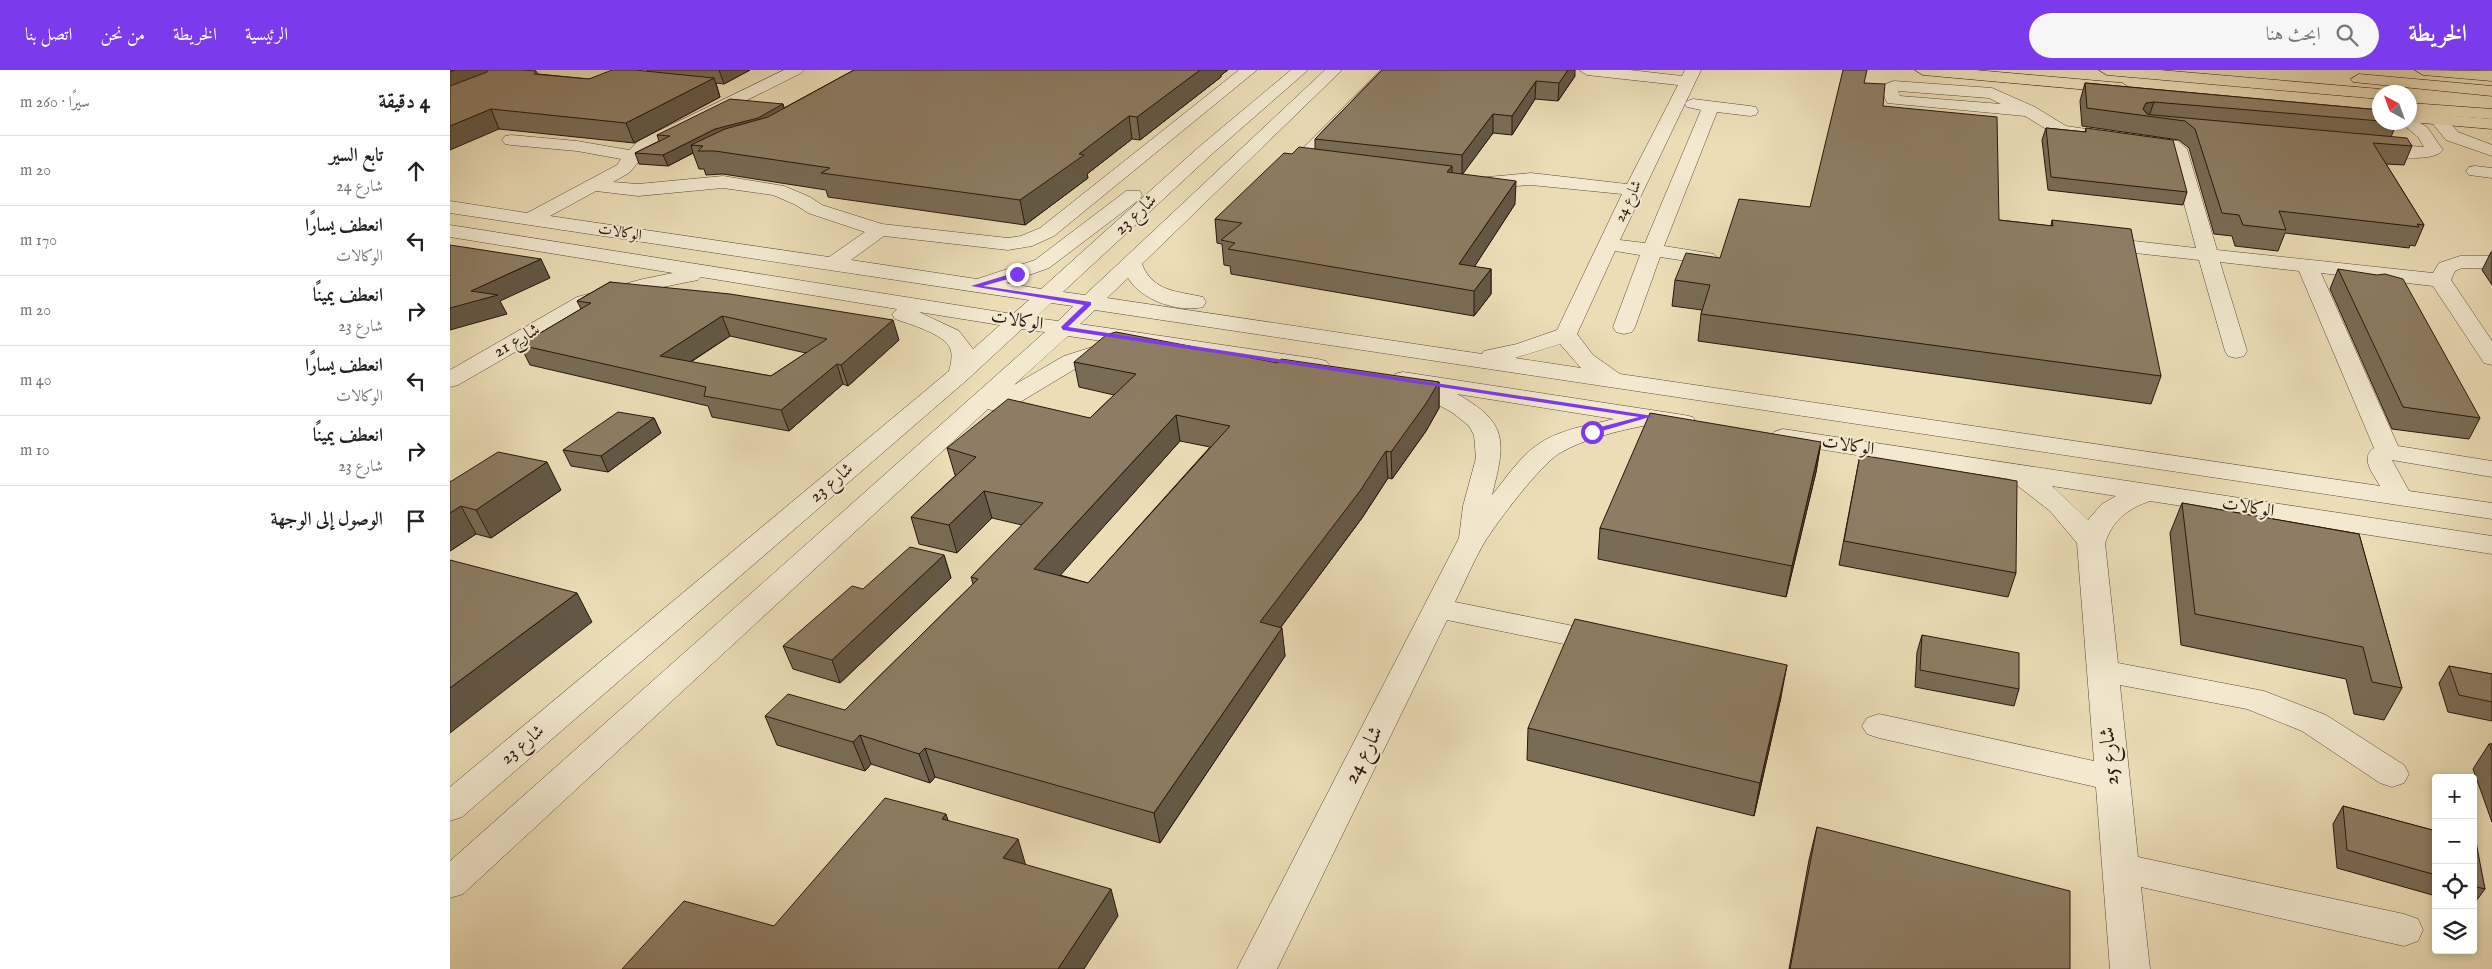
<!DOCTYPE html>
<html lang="ar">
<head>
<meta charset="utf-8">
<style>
  :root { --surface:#fff; --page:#f6f6f6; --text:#222; --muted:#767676; --line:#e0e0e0; --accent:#7c3aed }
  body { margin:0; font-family:"IM FELL English",Amiri,serif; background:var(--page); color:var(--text); direction:rtl }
  .controls { position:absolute; right:15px; bottom:15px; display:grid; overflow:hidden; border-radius:5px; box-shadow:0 2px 8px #0003 }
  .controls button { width:45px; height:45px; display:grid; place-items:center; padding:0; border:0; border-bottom:1px solid var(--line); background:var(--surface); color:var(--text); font:25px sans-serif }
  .compass { position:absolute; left:1922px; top:15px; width:45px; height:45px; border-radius:50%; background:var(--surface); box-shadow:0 2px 8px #0003; rotate:319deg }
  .stop { position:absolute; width:15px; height:15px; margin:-11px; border:4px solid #7c3aed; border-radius:50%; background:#fff }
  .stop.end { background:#7c3aed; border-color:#fff; box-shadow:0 1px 5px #0008 }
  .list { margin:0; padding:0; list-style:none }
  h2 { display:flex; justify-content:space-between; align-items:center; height:65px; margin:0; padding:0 20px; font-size:21px }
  h2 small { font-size:16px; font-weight:400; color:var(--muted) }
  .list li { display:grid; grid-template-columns:32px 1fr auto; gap:15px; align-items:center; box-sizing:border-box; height:70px; padding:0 20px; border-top:1px solid var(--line) }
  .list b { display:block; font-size:19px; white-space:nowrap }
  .list p { margin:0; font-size:16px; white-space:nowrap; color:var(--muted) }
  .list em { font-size:16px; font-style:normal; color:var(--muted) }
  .icon { flex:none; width:28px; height:28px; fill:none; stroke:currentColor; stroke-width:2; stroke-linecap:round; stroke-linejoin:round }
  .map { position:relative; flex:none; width:2042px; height:899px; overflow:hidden; direction:ltr }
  header { display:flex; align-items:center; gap:30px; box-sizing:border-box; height:70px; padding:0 25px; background:var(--accent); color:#fff }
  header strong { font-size:24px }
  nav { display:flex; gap:28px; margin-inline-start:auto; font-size:18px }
  .search { width:350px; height:45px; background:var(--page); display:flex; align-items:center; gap:12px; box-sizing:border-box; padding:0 18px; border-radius:28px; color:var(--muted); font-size:19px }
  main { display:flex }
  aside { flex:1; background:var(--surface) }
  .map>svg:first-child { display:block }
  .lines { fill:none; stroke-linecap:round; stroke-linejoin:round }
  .minor-casing { stroke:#594836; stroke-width:1 }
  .major-casing { stroke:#28160c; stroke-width:1 }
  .highway-casing { stroke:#28160c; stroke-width:1 }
  .minor { fill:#f2e9d0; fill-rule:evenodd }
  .major { fill:#ebddb6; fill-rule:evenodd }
  .highway { fill:#ebddb6; fill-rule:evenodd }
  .wall { fill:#796c56; stroke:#28160c; fill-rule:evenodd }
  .shaded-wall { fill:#635846; stroke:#28160c }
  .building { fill:#8d7d64; stroke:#28160c; fill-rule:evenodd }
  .route { fill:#7c3aed }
  .labels { text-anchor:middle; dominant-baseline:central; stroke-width:4; stroke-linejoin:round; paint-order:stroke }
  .far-street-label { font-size:15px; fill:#28160c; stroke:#f2e9d0 }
  .street-label { font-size:18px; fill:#28160c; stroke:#f2e9d0 }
  .near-street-label { font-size:21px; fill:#28160c; stroke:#f2e9d0 }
</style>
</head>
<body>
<header>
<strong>الخريطة</strong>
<div class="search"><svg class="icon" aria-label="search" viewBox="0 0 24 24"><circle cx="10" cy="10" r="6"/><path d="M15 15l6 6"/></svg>ابحث هنا</div>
<nav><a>الرئيسية</a><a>الخريطة</a><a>من نحن</a><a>اتصل بنا</a></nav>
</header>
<main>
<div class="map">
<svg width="2042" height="899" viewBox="0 0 2042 899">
  <rect width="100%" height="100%" fill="#ebddb6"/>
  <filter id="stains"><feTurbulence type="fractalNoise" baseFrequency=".004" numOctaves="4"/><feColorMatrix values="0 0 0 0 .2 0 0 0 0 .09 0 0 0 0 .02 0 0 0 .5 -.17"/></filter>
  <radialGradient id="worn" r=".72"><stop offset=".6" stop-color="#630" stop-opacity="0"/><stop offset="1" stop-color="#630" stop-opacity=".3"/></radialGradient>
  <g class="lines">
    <g class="minor-casing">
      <g id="minor">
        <path d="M334 0H354L351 3 200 79 179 103 163 112 188 114 273 106 334 116 360 127 372 135 432 154 558 168 571 166 590 158 789 0H807L604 166 582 176 558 180 434 166 401 190 527 209 585 190 676 121H690L692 125 690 129 599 198 556 213 591 219 750 76 841 0H858L762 84 613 222 635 225 875 0H892L692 194C703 222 727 221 753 227L756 232 753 237C728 243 691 230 678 208L657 228 1032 284 1034 281 1067 274 1107 260 1172 124 1081 115 1023 119 1016 117 1014 113 1016 109 1081 103 1177 114 1228 15 1137 5 1129 0H1180L1232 6 1235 0H1251L1170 170 1195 173 1251 40 1237 37 1235 34 1237 31 1243 29 1300 36 1306 37 1308 41 1306 45 1300 46 1267 42 1214 176 1264 184 1267 188 1264 192 1257 194 1210 187 1185 257 1182 262 1174 264 1166 262 1163 257 1190 185 1165 181 1127 264 1143 285 1170 304 1930 416C1924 405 1909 388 1924 378L1849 201 1770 192 1797 281 1794 286 1786 288 1778 286 1775 281 1749 190 1648 179 1641 177 1638 173 1641 169 1648 167 1746 178 1720 81 1681 75 1678 71 1681 67 1687 66 1728 71 1737 79 1767 180 1983 203 1989 193 2010 186H2042V198H2012L2005 201 2001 210 2042 271V295L2034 293 1983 216 1871 203 1948 376 2042 391V407L1942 390 1959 421 2042 433V449L645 240 630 254 868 289 876 291 880 296 876 301 868 303 675 274 676 277 673 282 630 296 557 340 548 342 538 339 13 824 0 828V791L595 262 572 259 518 309 12 747 0 751V717L499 301C501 294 503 285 500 278 494 264 459 254 445 249L442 244 447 239 251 207 248 210 203 219 143 237 8 315 0 317V300L127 227 193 209 223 203 0 167V155L563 244 579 230 0 143V131L77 143 167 95 171 89 127 81 61 75 55 74 52 70 55 66 61 65 127 71 179 80 188 71ZM273 118 323 125 346 135 358 143 415 162 379 187 100 146 146 121 188 126ZM601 233 623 236 608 251 585 248ZM469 242 550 255 523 279 509 261ZM618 266 658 272 614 286 564 315ZM1110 274 1131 298 1065 288Z"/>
        <path d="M931 0H948L862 89 877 92 880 96 877 100C866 103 849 100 842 90L845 86Z"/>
        <path d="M1444 11 1542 18 1585 37 1616 56 1650 61 1653 65 1650 69 1644 70 1606 65 1575 46 1437 33 1431 18 1433 15ZM1448 21 1539 28 1551 34 1450 26Z"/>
        <polygon points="1987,44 1993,45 2008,62 2042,75 2042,86 1996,70 1979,49 1981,45"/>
        <path d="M1960 47 1977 57 1993 80C1983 94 1931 86 1916 82L1913 78 1916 74 1922 73 1974 77 1968 67 1950 52H1960Z"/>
        <polygon points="2025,96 2042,98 2042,108 2019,105 2016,101 2019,97"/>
        <path d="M953 302 1234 345 1243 347 1246 352 1243 357C1227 361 1212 352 1198 355 1171 360 1133 369 1110 383 1090 395 1047 452 1034 473 1023 492 1015 512 1005 532L1153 562 1164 565 1168 572 1164 579 1153 582 997 550 827 899H787L1009 468 1013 436 1026 388 1024 365 1019 356 1003 343 969 324 966 318 945 314 941 309 945 304ZM1007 324 1164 349C1140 355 1111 359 1090 373 1070 386 1057 407 1042 425 1055 373 1060 353 1007 324Z"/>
        <path d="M1333 359 2042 466V484L1700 431C1677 439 1663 450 1655 473L1668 593 1814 621 1876 645 1954 695 1959 704 1954 713 1942 717 1930 713 1852 661 1797 639 1670 615 1688 787 1954 844 1968 849 1973 860 1968 871 1954 876 1691 817 1700 899H1660L1646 717 1429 668 1417 664 1412 656 1417 648 1429 644 1644 691 1627 473 1600 441 1559 409 1324 372 1320 367 1324 362ZM1602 416 1666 426 1652 434 1638 450Z"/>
      </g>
    </g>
    <g class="major-casing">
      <g id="major">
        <polygon points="1465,0 1525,0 1672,13 1680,18 1672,23 1473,5"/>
        <polygon points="1965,0 2042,1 2042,11 1973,5"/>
        <polygon points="1960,42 2042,49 2042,59 1960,52"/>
      </g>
    </g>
    <g class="highway-casing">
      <g id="highway">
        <polygon points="1649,0 1710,0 1930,19 1937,22 1930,22 1930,29 1657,5"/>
        <polygon points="1909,4 2042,16 2042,26 1903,12 1901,9"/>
        <polygon points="1960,33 2042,39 2042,49 1960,43"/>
      </g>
    </g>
    <use href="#minor" class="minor"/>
    <use href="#major" class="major"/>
    <use href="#highway" class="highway"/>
  </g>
  <g class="wall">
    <polygon points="0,0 86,1 88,4 139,9 198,1 197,0 300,0 274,14 266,13 270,27 184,73 49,59"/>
    <polygon points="404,0 778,0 771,5 771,7 690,70 682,69 637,104 638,108 575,155 378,127 376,120 273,104 256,105 254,99 249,99 243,83 218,96 189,94 185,83 209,71 207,65 333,34 334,38"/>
    <polygon points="932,0 1125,6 1108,31 1085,29 1062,65 1043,63 1012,104 1065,134 1024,197 1041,199 1041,224 1024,246 781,204 780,196 774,195 772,174 767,173 765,149 842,84 865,79 865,69"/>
    <polygon points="1415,13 1433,36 1549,150 1601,156 1602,150 1711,306 1701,334 1248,271 1251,244 1252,240 1222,236 1225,210 1270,188 1360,137"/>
    <polygon points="1635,13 1930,40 1930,52 1947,53 1941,67 1962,76 1954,95 1936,94 1974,155 1965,176 1960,175 1959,178 1835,163 1828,181 1785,176 1782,166 1764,164 1739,78 1729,70 1632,56 1630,31"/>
    <polygon points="1596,58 1635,62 1636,58 1737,122 1733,135 1598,120 1592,70"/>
    <polygon points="2041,182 2042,182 2042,215 2032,200"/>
    <polygon points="1888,199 2030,348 2019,369 1942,359 1880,219"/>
    <path d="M160 212 449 270 398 316 393 314 339 361 262 347 258 336 80 295 70 275 131 239 127 231ZM280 266 356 283 321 306 241 292Z"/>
    <path d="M624 292 828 293 989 312V338L976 361 942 409 938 408 912 448 831 557 835 586 710 773 485 707 480 713 421 694 415 701 327 675 315 646 395 640 523 514 521 507 572 455 542 448 507 483 469 474 461 447 506 405H505L497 378 640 348 664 325 629 317ZM730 371 760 377 638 513 610 505Z"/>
    <polygon points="204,348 211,363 158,402 121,396 113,380"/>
    <polygon points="1371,372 1366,402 1336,527 1148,489 1150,458"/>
    <polygon points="1410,385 1566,503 1558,527 1389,495"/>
    <polygon points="0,412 111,420 41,468 26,464 0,481"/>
    <polygon points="1732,433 1909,464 1952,618 1934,650 1904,644 1896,609 1731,575 1720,463"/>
    <polygon points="494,485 501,508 390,613 343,599 333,576 413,519"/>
    <polygon points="1472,565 1569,619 1564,636 1465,617 1467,582"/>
    <polygon points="1999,596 2042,604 2042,651 1998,642 1989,613"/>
    <polygon points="1331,627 1304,746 1077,690 1078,658"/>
    <polygon points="2039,674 2042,674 2042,752 2023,699"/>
    <polygon points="1893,736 1986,761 1986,826 1887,798 1883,754"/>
    <polygon points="1367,757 1620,899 1339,899 1359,790"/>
    <polygon points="2023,772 2035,819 2023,835"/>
  </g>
  <g class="shaded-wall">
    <polygon points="5,0 64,0 0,23 0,2"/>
    <polygon points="269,0 300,0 274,14"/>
    <polygon points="750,0 778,0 771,5 771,7 690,70 687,47"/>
    <polygon points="1118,0 1125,0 1125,6 1108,31 1109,13"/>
    <polygon points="264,8 270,27 184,73 176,53"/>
    <polygon points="1086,11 1085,29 1062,65 1062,46"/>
    <polygon points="1704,32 1699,46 1693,39 1696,33"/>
    <polygon points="333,34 336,45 253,76 241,75 243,83 218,96 213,85 265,59"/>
    <polygon points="41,39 49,59 0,80 0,56"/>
    <polygon points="1043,44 1043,63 1012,105 1012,85"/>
    <polygon points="679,46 682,69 637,104 638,108 575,155 570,130 629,84"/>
    <polygon points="1002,96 1002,119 997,102"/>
    <polygon points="1066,111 1065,134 1010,219 1009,194"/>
    <polygon points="91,189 100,208 50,231 57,244 0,260 0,238 21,221"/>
    <polygon points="1041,199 1041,224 1024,246 1024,221"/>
    <polygon points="272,246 280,266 218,306 210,286"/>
    <polygon points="443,250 449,270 398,316 391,295"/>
    <polygon points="387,294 393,314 339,361 331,340"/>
    <polygon points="989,312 989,338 976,361 942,409 941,382"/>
    <polygon points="726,345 730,371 591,527 584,499"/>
    <polygon points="204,348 211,363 158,402 151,386"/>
    <polygon points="1371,372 1366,402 1336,527 1342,496"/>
    <polygon points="936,381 938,408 912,448 813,581 810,552"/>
    <polygon points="97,392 111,420 41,468 26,440"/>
    <polygon points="534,421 542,448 507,483 499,455"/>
    <polygon points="11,436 26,464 0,481 0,443"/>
    <polygon points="494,485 501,508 390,613 382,590"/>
    <polygon points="127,523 142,552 0,663 0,618"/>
    <polygon points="832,558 835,586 710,773 704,743"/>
    <polygon points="1337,595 1331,627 1304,746 1310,713"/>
    <polygon points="410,665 421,694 415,701 403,672"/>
    <polygon points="475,678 485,707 480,713 469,684"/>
    <polygon points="496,744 505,772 492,749"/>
    <polygon points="568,769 576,796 553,788"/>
    <polygon points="661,819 668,846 634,899 608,899"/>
  </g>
  <g class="building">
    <polygon points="38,0 72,0 86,1 84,4 139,9 162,0 185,0 264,8 176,53 41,39 0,56 0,16 37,2"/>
    <polygon points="404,0 750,0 687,47 679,46 629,84 634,85 570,130 371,103 380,98 265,81 248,81 253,76 241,75 275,59 318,47"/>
    <polygon points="932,0 1118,0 1109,13 1086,11 1062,46 1043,44 1012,85 865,69"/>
    <polygon points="1393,0 1417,0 1414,13 1435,14 1433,36 1547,47 1549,150 1603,156 1602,150 1681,159 1711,306 1251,244 1260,215 1225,210 1236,183 1270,188 1289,129 1360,137"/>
    <polygon points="1635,13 1930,40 1930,51 1704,32 1696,33 1693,39 1697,44 1703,45 1957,68 1962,76 1923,73 1974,155 1967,154 1969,157 1829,141 1836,160 1793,155 1789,145 1772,143 1745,59 1735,51 1637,38"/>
    <polygon points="280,29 333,34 308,48 265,59 213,85 185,83 220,66 207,65"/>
    <polygon points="1596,58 1636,62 1636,58 1723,70 1737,122 1601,107"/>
    <polygon points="849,77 1002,96 997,102 1066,111 1009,194 1041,199 1024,221 778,179 785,173 771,170 792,153 765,149 834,83 842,84"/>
    <polygon points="0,175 91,189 21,221 48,225 0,238"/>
    <polygon points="1888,199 1927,205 1935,204 1953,209 2030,348 1953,337"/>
    <path d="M160 212 280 224 443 250 391 295 387 294 331 340 254 326 256 317 70 275 141 233 127 231ZM272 246 377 269 321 306 210 286Z"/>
    <path d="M666 262 828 293 831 289 989 312 975 335 941 382 936 381 910 421 810 552 832 558 704 743 475 678 469 684 410 665 403 672 315 646 338 624 395 640 528 509 521 507 593 433 534 421 499 455 461 447 526 387 497 378 558 329 640 348 686 304 624 292 656 265ZM726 345 780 356 638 513 584 499Z"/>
    <polygon points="168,342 204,348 151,386 113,380"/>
    <polygon points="1200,343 1371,372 1342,496 1150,458"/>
    <polygon points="48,382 97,392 26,440 11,436 0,443 0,412"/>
    <polygon points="1410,385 1567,411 1566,503 1394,471"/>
    <polygon points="1732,433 1909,464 1952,618 1922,612 1913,577 1745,544"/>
    <polygon points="460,477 494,485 382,590 333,576 402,516 413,519"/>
    <polygon points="0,490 127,523 0,618"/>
    <polygon points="1125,549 1337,595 1310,713 1078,658"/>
    <polygon points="1472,565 1569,583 1569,619 1470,600"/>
    <polygon points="1999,596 2042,604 2042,632 2009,625"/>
    <polygon points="2039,674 2042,674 2042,681"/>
    <polygon points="435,728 496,744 492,749 568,769 553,788 661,819 608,899 172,899 234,831 324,856"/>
    <polygon points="1893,736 1986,761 1986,805 1897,780"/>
    <polygon points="1367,757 1620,821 1620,899 1340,899"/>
    <polygon points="2023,772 2026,772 2035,819 2023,816"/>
  </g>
  <polygon class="route" points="567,202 569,206 533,216 641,232 641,235 618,257 1203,346 1142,364 1139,363 1139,360 1189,347 613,260 611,257 634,235 521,216"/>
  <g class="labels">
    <g class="far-street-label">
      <text transform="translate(1178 131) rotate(-65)">شارع 24</text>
      <text transform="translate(170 162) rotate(9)">الوكالات</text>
    </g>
    <g class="street-label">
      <text transform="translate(686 145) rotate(-43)">شارع 23</text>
      <text transform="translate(567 251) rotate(9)">الوكالات</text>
      <text transform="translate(67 271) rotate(-30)">شارع 21</text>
      <text transform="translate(1398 376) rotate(9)">الوكالات</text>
      <text transform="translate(382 413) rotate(-40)">شارع 23</text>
      <text transform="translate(1798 438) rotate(9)">الوكالات</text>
      <text transform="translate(73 675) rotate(-40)">شارع 23</text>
    </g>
    <g class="near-street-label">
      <text transform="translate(914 685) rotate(-63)">شارع 24</text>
      <text transform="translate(1660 686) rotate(-95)">شارع 25</text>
    </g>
  </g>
  <rect width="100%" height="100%" filter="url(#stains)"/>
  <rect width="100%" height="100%" fill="url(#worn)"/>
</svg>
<div class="controls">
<button>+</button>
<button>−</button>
<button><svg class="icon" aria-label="locate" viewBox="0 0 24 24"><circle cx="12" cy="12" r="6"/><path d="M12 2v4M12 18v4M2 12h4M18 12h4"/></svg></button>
<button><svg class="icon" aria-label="layers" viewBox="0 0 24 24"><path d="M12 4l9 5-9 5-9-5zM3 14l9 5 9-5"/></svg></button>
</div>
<svg class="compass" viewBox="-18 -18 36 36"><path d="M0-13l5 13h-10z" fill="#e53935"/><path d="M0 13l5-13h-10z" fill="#767676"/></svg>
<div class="stop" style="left:1142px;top:362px"></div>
<div class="stop end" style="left:567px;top:204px"></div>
</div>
<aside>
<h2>4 دقيقة<small>سيرًا · 260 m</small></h2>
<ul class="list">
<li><svg class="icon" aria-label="ahead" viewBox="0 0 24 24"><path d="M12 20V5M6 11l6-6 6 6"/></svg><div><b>تابع السير</b><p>شارع 24</p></div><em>20 m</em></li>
<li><svg class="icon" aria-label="left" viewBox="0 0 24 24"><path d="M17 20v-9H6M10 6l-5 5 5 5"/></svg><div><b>انعطف يسارًا</b><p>الوكالات</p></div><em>170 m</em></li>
<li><svg class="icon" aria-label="right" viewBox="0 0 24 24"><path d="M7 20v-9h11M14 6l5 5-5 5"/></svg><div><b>انعطف يمينًا</b><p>شارع 23</p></div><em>20 m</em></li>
<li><svg class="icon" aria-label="left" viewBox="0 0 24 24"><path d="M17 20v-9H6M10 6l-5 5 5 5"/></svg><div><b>انعطف يسارًا</b><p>الوكالات</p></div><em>40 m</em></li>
<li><svg class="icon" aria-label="right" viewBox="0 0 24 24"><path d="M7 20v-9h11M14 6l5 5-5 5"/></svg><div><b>انعطف يمينًا</b><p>شارع 23</p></div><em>10 m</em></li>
<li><svg class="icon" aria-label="arrive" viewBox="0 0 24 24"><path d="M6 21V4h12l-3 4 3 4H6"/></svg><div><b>الوصول إلى الوجهة</b></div></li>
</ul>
</aside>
</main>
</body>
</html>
